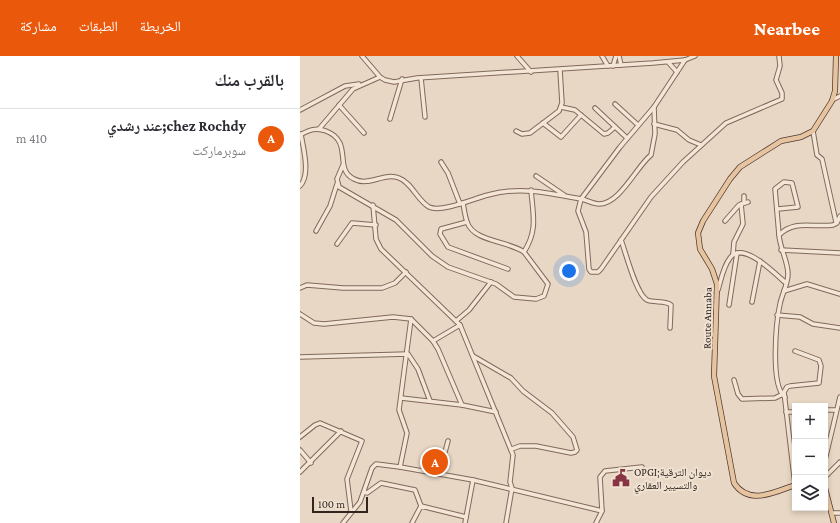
<!DOCTYPE html>
<html lang="ar">
<head>
<meta charset="utf-8">
<style>
  :root { --surface:#fff; --page:#f7f7f7; --text:#2b2b33; --muted:#7c7c81; --line:#e1e1e2; --accent:#ea580c }
  body { margin:0; font-family:"Crimson Pro","Noto Naskh Arabic",serif; background:var(--page); color:var(--text); direction:rtl }
  .controls { position:absolute; right:12px; bottom:12px; display:grid; overflow:hidden; border-radius:0px; box-shadow:0 2px 6px #0003 }
  .controls button { width:36px; height:36px; display:grid; place-items:center; padding:0; border:0; border-bottom:1px solid var(--line); background:var(--surface); color:var(--text); font:20px sans-serif }
  .scale { position:absolute; left:12px; bottom:10px; width:56px; box-sizing:border-box; padding-left:4px; border:2px solid #32251f; border-top:0; font-size:11px; line-height:14px; white-space:nowrap; color:#32251f; -webkit-text-stroke:3px #f0e2d2; paint-order:stroke }
  .you { position:absolute; left:269px; top:215px; width:14px; height:14px; margin:-10px; border:3px solid #fff; border-radius:50%; background:#1a73e8; box-shadow:0 0 0 6px #1a73e833 }
  .badge { display:grid; place-items:center; width:26px; height:26px; border-radius:50%; background:var(--accent); color:#fff; font-size:13px; font-weight:700 }
  .pin { position:absolute; translate:-50% -50%; border:2px solid #fff; box-shadow:0 1px 4px #0006 }
  .list { margin:0; padding:0; list-style:none }
  h2 { display:flex; justify-content:space-between; align-items:center; height:52px; margin:0; padding:0 16px; font-size:17px }
  h2 small { font-size:13px; font-weight:400; color:var(--muted) }
  .list li { display:grid; grid-template-columns:26px 1fr auto; gap:12px; align-items:center; box-sizing:border-box; height:60px; padding:0 16px; border-top:1px solid var(--line) }
  .list b { display:block; font-size:15px; white-space:nowrap }
  .list p { margin:0; font-size:13px; white-space:nowrap; color:var(--muted) }
  .list em { font-size:13px; font-style:normal; color:var(--muted) }
  .icon { flex:none; width:22px; height:22px; fill:none; stroke:currentColor; stroke-width:2; stroke-linecap:round; stroke-linejoin:round }
  .map { position:relative; flex:none; width:540px; height:467px; overflow:hidden; direction:ltr }
  header { display:flex; align-items:center; gap:24px; box-sizing:border-box; height:56px; padding:0 20px; background:var(--accent); color:#fff }
  header strong { font-size:19px }
  nav { display:flex; gap:22px; margin-inline-start:auto; font-size:14px }
  main { display:flex }
  aside { flex:1; background:var(--surface) }
  .map>svg:first-child { display:block }
  .lines { fill:none; stroke-linecap:round; stroke-linejoin:round }
  .minor-casing { stroke:#80695c; stroke-width:5.5 }
  .major-casing { stroke:#4e3930; stroke-width:6 }
  .minor { stroke:#f4e6d6; stroke-width:3.5 }
  .major { stroke:#e7c4a0; stroke-width:4.5 }
  .labels { text-anchor:middle; dominant-baseline:central; stroke-width:4; stroke-linejoin:round; paint-order:stroke }
  .street-label { font-size:11px; fill:#32251f; stroke:#f0e2d2 }
  .poi-label { font-size:11px; fill:#32251f; stroke:#f0e2d2; text-anchor:start }
</style>
</head>
<body>
<header>
<strong>Nearbee</strong>
<nav><a>الخريطة</a><a>الطبقات</a><a>مشاركة</a></nav>
</header>
<main>
<div class="map">
<svg width="540" height="467" viewBox="0 0 540 467">
  <rect width="100%" height="100%" fill="#e8d7c4"/>
  <g class="lines">
    <g class="minor-casing">
      <g id="minor">
        <polyline points="62,0 80,21 85,24 94,26 117,22 353,7 385,4 395,0"/>
        <polyline points="217,0 231,16"/>
        <polyline points="302,0 308,10"/>
        <polyline points="319,0 321,9"/>
        <polyline points="368,6 377,16"/>
        <polyline points="313,10 316,0"/>
        <polyline points="121,22 125,61"/>
        <polyline points="532,44 540,40"/>
        <polyline points="315,48 338,69"/>
        <polyline points="39,49 64,77"/>
        <polyline points="261,51 275,54 304,78 308,77 315,71"/>
        <path d="M354 51 355 78 351 99C336 111 320 148 299 148 293 148 287 144 281 143L278 155 286 176 289 213 291 216H298L301 213 351 141 383 106 426 67 482 43V37L476 24 480 10 479 0"/>
        <polyline points="295,52 327,82"/>
        <polyline points="0,54 45,30 59,28"/>
        <polyline points="90,63 102,23"/>
        <polyline points="243,67 261,81 281,59"/>
        <polyline points="354,68 377,74 389,84 401,89"/>
        <polyline points="19,73 53,33 80,21"/>
        <polyline points="216,75 222,78 230,77 259,55 262,47 260,14"/>
        <polyline points="513,75 517,99 522,103 536,166"/>
        <path d="M0 79C9 74 16 71 26 75 54 86 33 113 54 123 69 131 84 116 99 122 112 127 117 144 129 151 142 157 175 142 188 139 219 130 250 137 281 143L320 91 354 51 385 4"/>
        <polyline points="141,106 148,117 160,148"/>
        <path d="M43 109 37 123 39 131 96 164 132 200 148 211 196 228 214 241 236 243 244 240 248 228 224 196C238 174 233 159 231 134"/>
        <polyline points="236,120 264,139"/>
        <path d="M0 130C11 118 3 92 1 78"/>
        <polyline points="444,140 444,147"/>
        <path d="M163 147C164 153 165 160 167 166 174 186 206 184 224 196"/>
        <polyline points="73,149 76,183 81,193 160,269 213,399 210,426 212,432 206,467"/>
        <polyline points="478,153 498,151 492,127 484,126 475,133 479,179"/>
        <polyline points="425,165 439,149 448,146"/>
        <polyline points="167,166 141,173 140,178 148,191 208,213"/>
        <polyline points="16,175 30,150 37,128"/>
        <path d="M321 184C326 197 336 238 347 244 354 247 366 244 371 249L370 272"/>
        <polyline points="37,188 52,167 76,169"/>
        <polyline points="481,194 540,197"/>
        <polyline points="433,198 434,186 443,168 441,148"/>
        <polyline points="0,232 7,229 43,232 82,232 95,227 106,216"/>
        <path d="M418 234C421 224 423 211 430 202 443 184 475 218 486 227"/>
        <polyline points="484,235 507,228 540,238"/>
        <polyline points="452,246 460,205"/>
        <polyline points="429,249 437,197"/>
        <polyline points="0,258 14,267 24,268 93,261 111,263 133,285 138,293 162,349"/>
        <polyline points="477,259 500,261 513,268 540,272"/>
        <polyline points="156,265 169,254 191,226"/>
        <polyline points="133,285 160,269"/>
        <polyline points="173,300 211,322 223,335 252,357 273,381 277,394 275,396 271,397 236,390 220,390 212,393"/>
        <polyline points="0,301 108,298 118,313 130,345"/>
        <polyline points="434,324 438,338 442,343 475,342 481,339"/>
        <path d="M485 341C470 330 476 266 480 248 482 238 488 228 488 218 488 205 480 193 479 179 495 163 513 172 533 169L537 167 540 160"/>
        <polyline points="101,342 162,349 196,356"/>
        <polyline points="525,354 536,354"/>
        <polyline points="486,356 495,356"/>
        <polyline points="0,381 15,369 20,367 62,385 47,423 51,455"/>
        <polyline points="0,394 11,407"/>
        <polyline points="525,404 540,341"/>
        <polyline points="100,411 107,377 99,354 111,263"/>
        <polyline points="0,416 41,375"/>
        <polyline points="139,418 148,385"/>
        <polyline points="525,421 540,406"/>
        <polyline points="495,429 484,336 487,331 490,330 519,327 521,310 519,304 495,295"/>
        <polyline points="64,436 67,437 81,427 115,434 121,450"/>
        <polyline points="532,457 540,457"/>
        <polyline points="43,467 60,446 72,412 76,408 100,411 173,424 302,455"/>
        <polyline points="112,467 121,450 166,461"/>
        <polyline points="165,467 173,424"/>
        <polyline points="296,467 302,455 300,421 305,415 342,411"/>
      </g>
    </g>
    <g class="major-casing">
      <g id="major">
        <path d="M495 429C475 436 449 450 434 427L414 320 417 228 412 213 400 193 398 177 403 165 430 123 440 111 481 85 501 81 513 75 532 45 535 35 536 0"/>
        <polyline points="525,432 534,467"/>
      </g>
    </g>
    <use href="#minor" class="minor"/>
    <use href="#major" class="major"/>
  </g>
  <defs>
    <g id="civic-bare" transform="scale(1.38)"><path d="M-.6-6.5H3V-4.5H.6V-3L4-1V1h2V6H-6V1h2V-1L-.6-3ZM-1.2 2.5V6h2.4V2.5Z" fill="#883443" stroke="#f0e2d2" stroke-width="2.5" paint-order="stroke"/></g>
  </defs>
  <g fill-rule="evenodd">
    <use href="#civic-bare" x="321" y="422"/>
  </g>
  <g class="labels">
    <g class="street-label">
      <text transform="translate(407 262) rotate(-89)">Route Annaba</text>
    </g>
    <g class="poi-label">
      <text x="334" y="416">OPGI;ديوان الترقية<tspan x="334" dy="13">والتسيير العقاري</tspan></text>
    </g>
  </g>
</svg>
<div class="controls">
<button>+</button>
<button>−</button>
<button><svg class="icon" aria-label="layers" viewBox="0 0 24 24"><path d="M12 4l9 5-9 5-9-5zM3 14l9 5 9-5"/></svg></button>
</div>
<div class="scale">100 m</div>
<div class="you"></div>
<div class="pin badge" style="left:135px;top:406px">A</div>
</div>
<aside>
<h2>بالقرب منك<small></small></h2>
<ul class="list">
<li><span class="badge">A</span><div><b>chez Rochdy;عند رشدي</b><p>سوبرماركت</p></div><em>410 m</em></li>
</ul>
</aside>
</main>
</body>
</html>
